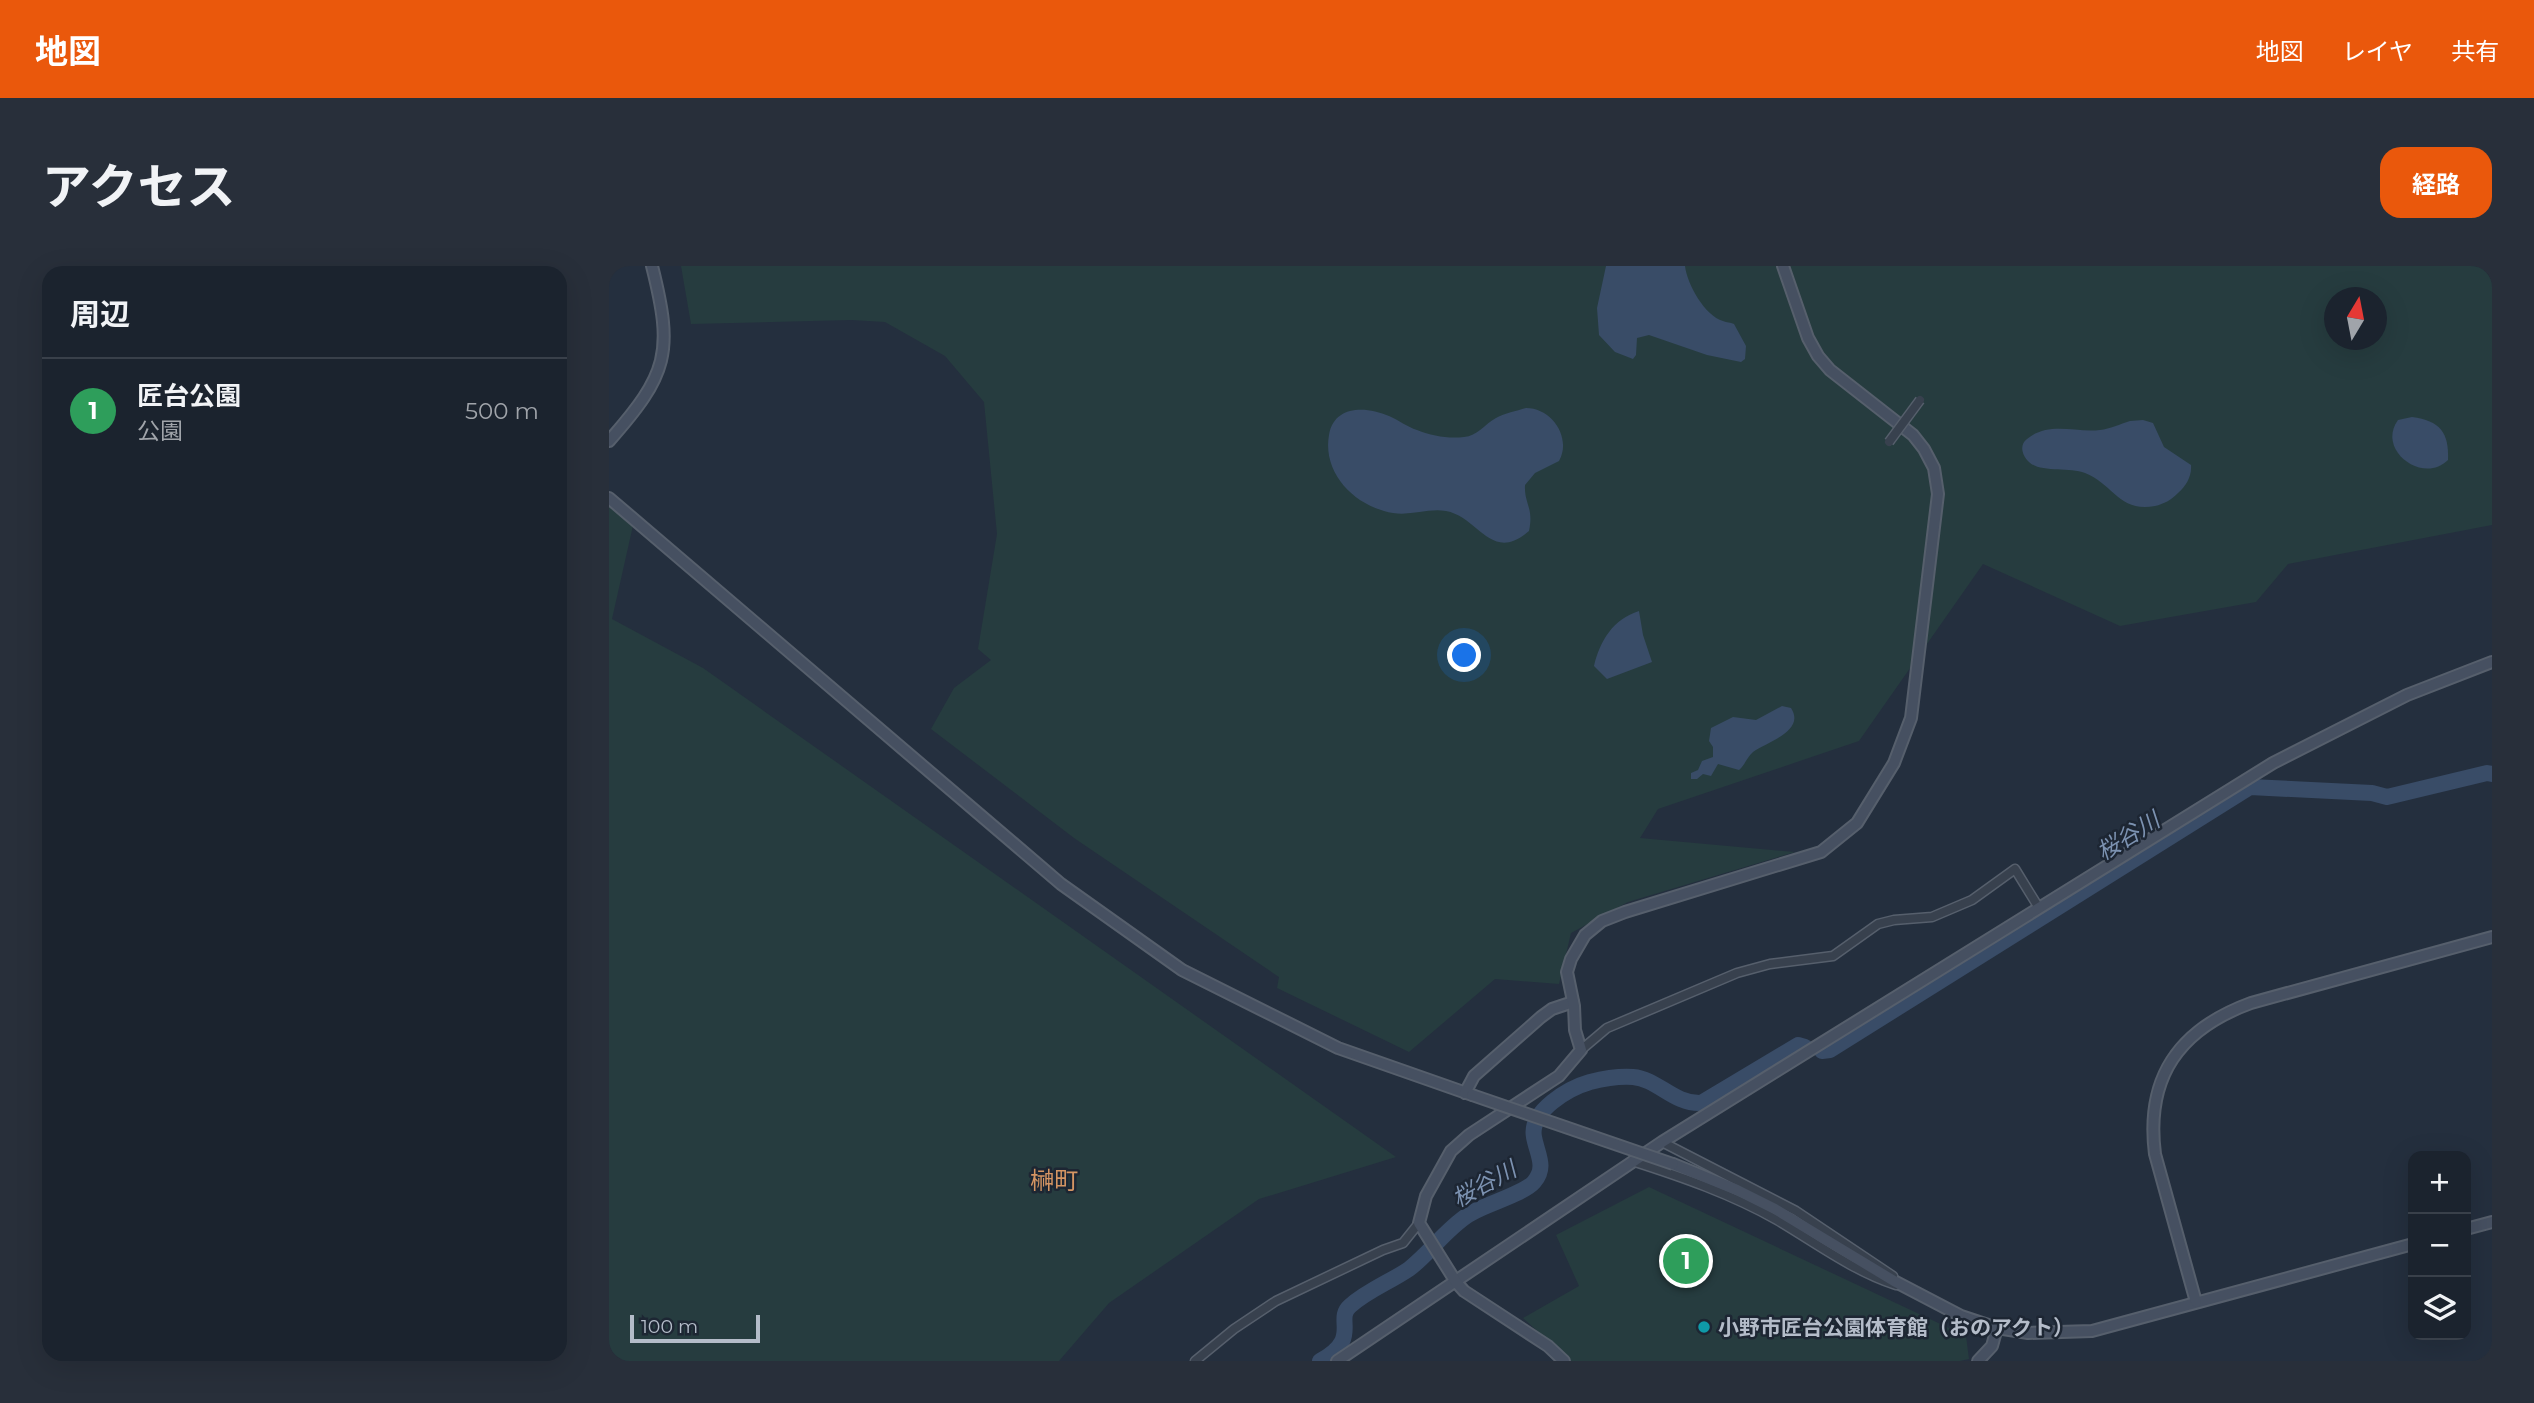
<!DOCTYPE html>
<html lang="ja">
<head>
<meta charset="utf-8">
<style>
  :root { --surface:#1b232e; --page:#282f3a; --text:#f1f3f6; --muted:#a0a4aa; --line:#39404a; --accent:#ea580c }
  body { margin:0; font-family:Montserrat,"Noto Sans JP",sans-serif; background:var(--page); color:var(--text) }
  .controls { position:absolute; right:21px; bottom:21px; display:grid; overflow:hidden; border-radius:14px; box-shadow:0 7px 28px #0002 }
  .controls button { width:63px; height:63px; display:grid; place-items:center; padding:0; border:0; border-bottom:2px solid var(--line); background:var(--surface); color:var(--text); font:35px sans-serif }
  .compass { position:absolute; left:1715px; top:21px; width:63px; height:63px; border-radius:50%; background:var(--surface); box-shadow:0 7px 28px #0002; rotate:10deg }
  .scale { position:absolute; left:21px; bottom:18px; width:130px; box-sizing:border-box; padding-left:7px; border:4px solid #b4bcc9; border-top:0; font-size:19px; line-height:24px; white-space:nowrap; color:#b4bcc9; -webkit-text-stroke:5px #1d2633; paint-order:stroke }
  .you { position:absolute; left:856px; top:390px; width:24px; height:24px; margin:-18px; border:5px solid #fff; border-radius:50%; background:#1a73e8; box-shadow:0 0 0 10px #1a73e833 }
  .badge { display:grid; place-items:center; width:46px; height:46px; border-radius:50%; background:var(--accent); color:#fff; font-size:23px; font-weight:700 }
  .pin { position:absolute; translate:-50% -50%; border:4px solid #fff; box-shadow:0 2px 7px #0006 }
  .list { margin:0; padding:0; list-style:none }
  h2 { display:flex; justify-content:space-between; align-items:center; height:91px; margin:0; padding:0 28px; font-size:30px }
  h2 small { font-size:23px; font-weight:400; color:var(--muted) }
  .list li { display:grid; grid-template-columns:46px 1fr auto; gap:21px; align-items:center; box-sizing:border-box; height:105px; padding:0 28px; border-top:2px solid var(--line) }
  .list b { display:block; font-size:26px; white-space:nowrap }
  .list p { margin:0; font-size:23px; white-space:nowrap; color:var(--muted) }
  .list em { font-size:23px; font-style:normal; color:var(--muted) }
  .icon { flex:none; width:38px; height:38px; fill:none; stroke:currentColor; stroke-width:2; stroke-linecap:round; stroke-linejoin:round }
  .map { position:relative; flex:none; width:1883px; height:1095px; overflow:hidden; border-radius:21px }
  header { display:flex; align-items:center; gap:42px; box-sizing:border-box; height:98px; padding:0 35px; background:var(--accent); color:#fff }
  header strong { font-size:33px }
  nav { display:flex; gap:38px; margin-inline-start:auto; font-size:24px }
  .intro { display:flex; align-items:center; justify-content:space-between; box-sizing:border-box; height:168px; padding:0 42px }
  h1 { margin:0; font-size:49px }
  .button { padding:18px 32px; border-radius:21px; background:var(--accent); color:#fff; font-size:24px; font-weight:700 }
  main { display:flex; gap:42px; padding:0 42px }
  aside { flex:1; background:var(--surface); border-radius:21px; box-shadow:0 7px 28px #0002 }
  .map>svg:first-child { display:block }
  .green { fill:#263c3f; fill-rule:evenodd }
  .water { fill:#394c67 }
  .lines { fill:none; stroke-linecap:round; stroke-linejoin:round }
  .river { stroke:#394c67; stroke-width:16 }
  .street-casing { stroke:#565f6c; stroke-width:11 }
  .secondary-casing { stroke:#565f6c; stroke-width:14 }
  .street { stroke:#38414e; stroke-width:8 }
  .secondary { stroke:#465061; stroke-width:10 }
  .street-bridge-casing { stroke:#565f6c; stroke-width:11; stroke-linecap:butt }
  .secondary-bridge-casing { stroke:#565f6c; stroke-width:14; stroke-linecap:butt }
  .street-bridge { stroke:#38414e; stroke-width:8 }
  .secondary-bridge { stroke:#465061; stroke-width:10 }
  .culture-dot { fill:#0f9aa8; stroke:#1d2633; stroke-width:2.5 }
  .labels { text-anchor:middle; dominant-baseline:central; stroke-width:5; stroke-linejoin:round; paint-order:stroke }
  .poi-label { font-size:21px; font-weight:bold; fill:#b4bcc9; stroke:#1d2633; text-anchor:start }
  .water-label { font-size:23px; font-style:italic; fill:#7c92b1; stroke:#1d2633 }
  .quarter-label { font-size:24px; fill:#d59563; stroke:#1d2633 }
</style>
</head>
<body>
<header>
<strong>地図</strong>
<nav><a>地図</a><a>レイヤ</a><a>共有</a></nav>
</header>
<div class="intro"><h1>アクセス</h1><a class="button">経路</a></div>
<main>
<aside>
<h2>周辺<small></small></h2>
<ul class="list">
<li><span class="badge" style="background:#2e9e5b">1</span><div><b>匠台公園</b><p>公園</p></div><em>500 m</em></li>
</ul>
</aside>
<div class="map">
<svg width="1883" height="1095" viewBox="0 0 1883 1095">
  <rect width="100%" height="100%" fill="#242f3e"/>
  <g class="green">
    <path d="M72 0H1883V259L1679 298 1647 336 1511 360 1374 298 1250 475 1049 543 1031 572 1186 586 1019 636 962 667 950 718 886 713 800 786 668 722 670 711 465 572 322 463 345 422 382 394 369 383 388 268 375 136 336 90 276 56 242 54 82 58ZM1726 32H1768V74H1726Z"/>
    <polygon points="0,236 25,255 3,353 94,402 787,891 650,933 500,1037 450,1095 0,1095"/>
    <polygon points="1040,921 1357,1070 1360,1093 1351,1095 962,1095 914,1052 970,1020 947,969"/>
  </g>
  <g class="water">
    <path d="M997 0H1076C1078 18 1096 50 1114 55 1118 57 1121 56 1125 58L1137 80 1136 93 1132 96 1098 89 1040 69 1028 72 1027 89 1024 93 1006 86 990 69 988 42Z"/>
    <path d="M917 142C943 142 963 172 950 195L926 207 916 219C915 238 925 241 920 265 882 298 870 251 837 245 819 242 802 250 784 247 747 241 713 208 720 169 725 139 757 140 780 150 790 154 798 161 808 164 823 170 840 173 855 171 868 170 876 158 887 152 896 147 907 145 917 142Z"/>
    <path d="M1803 151C1831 155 1840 166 1839 194 1814 219 1767 184 1789 154Z"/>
    <path d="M1521 155 1534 154 1544 157 1555 181 1582 199C1583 210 1577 220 1569 227 1562 234 1555 238 1546 240 1511 247 1504 218 1476 207 1460 201 1431 207 1420 196 1413 189 1410 179 1418 173 1440 155 1466 167 1491 164 1501 163 1511 158 1521 155Z"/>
    <path d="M1030 345 1034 369 1043 396 998 413 985 400C991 375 1004 353 1030 345Z"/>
    <path d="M1173 440 1182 442C1197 465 1158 476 1144 486 1138 491 1136 499 1130 504L1109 498 1102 510 1094 508 1088 513H1082V507L1089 504 1093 495 1104 491V481L1100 475 1102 462 1124 451 1147 454Z"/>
  </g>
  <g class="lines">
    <g class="river">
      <polyline points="1213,785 1221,784 1641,521 1763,527 1778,531 1878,507 1883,508"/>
      <path d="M711 1095C753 1072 725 1054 741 1040 759 1024 781 1016 800 1003 821 987 836 964 859 949 876 938 915 928 925 916 938 901 928 888 925 871 920 845 960 822 981 816 993 813 1011 810 1024 811 1049 813 1064 838 1092 837L1189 779 1196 781"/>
    </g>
    <g class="street-casing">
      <g id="street">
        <polyline points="972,784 998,762 1128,707 1161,698 1224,690 1269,658 1285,654 1323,651 1363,634 1406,603 1430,642"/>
        <polyline points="1053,876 1187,945 1284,1010"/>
        <path d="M1023 895C1073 911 1122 928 1168 954 1207 977 1244 1005 1287 1019"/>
        <polyline points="586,1095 625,1063 667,1035 774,984 794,977 810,957"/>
      </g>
    </g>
    <g class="secondary-casing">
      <g id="secondary">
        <path d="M0 175C59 108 65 87 43 0"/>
        <polyline points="0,232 452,618 573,704 729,782 863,829"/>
        <polyline points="856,827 865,810 932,751 943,743 964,736"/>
        <polyline points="1064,898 1128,924 1166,943 1285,1015 1352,1050 1388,1062 1419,1067 1483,1065 1804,978"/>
        <polyline points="1857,963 1883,956"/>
        <path d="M1587 1036 1546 888C1536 810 1571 763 1642 737L1883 671"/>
        <polyline points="728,1095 1053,876 1664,497 1798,429 1883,396"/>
        <polyline points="955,1095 939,1080 855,1025 847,1016 810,957 817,930 842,885 860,869 950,810 972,784 966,764 965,740 958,706 962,693 976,669 993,655 1016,646 1212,586 1248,557 1285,497 1302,452 1329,228 1325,202 1315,183 1304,169 1221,104 1209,90 1199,72 1174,0"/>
        <polyline points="1369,1095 1383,1080 1388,1062"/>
      </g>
    </g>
    <use href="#street" class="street"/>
    <use href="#secondary" class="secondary"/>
    <g class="street-bridge-casing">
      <polyline id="street-bridge" points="1280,176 1311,134"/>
    </g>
    <g class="secondary-bridge-casing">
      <polyline id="secondary-bridge" points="863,829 1064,898"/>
    </g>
    <use href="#street-bridge" class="street-bridge"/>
    <use href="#secondary-bridge" class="secondary-bridge"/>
  </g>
  <circle class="culture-dot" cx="1095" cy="1061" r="7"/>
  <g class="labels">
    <g class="poi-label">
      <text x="1109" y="1061">小野市匠台公園体育館（おのアクト）</text>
    </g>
    <g class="water-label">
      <text transform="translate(1519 570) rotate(-32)">桜谷川</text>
      <text transform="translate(875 918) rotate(-29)">桜谷川</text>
    </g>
    <g class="quarter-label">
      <text x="445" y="914">榊町</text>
    </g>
  </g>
</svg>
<div class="controls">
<button>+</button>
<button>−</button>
<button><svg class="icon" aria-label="layers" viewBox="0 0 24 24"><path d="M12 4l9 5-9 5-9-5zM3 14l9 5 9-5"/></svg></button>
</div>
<svg class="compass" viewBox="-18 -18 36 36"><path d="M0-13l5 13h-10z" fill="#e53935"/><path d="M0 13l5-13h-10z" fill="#a0a4aa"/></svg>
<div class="scale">100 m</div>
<div class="you"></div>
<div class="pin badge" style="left:1077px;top:995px;background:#2e9e5b">1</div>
</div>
</main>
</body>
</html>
